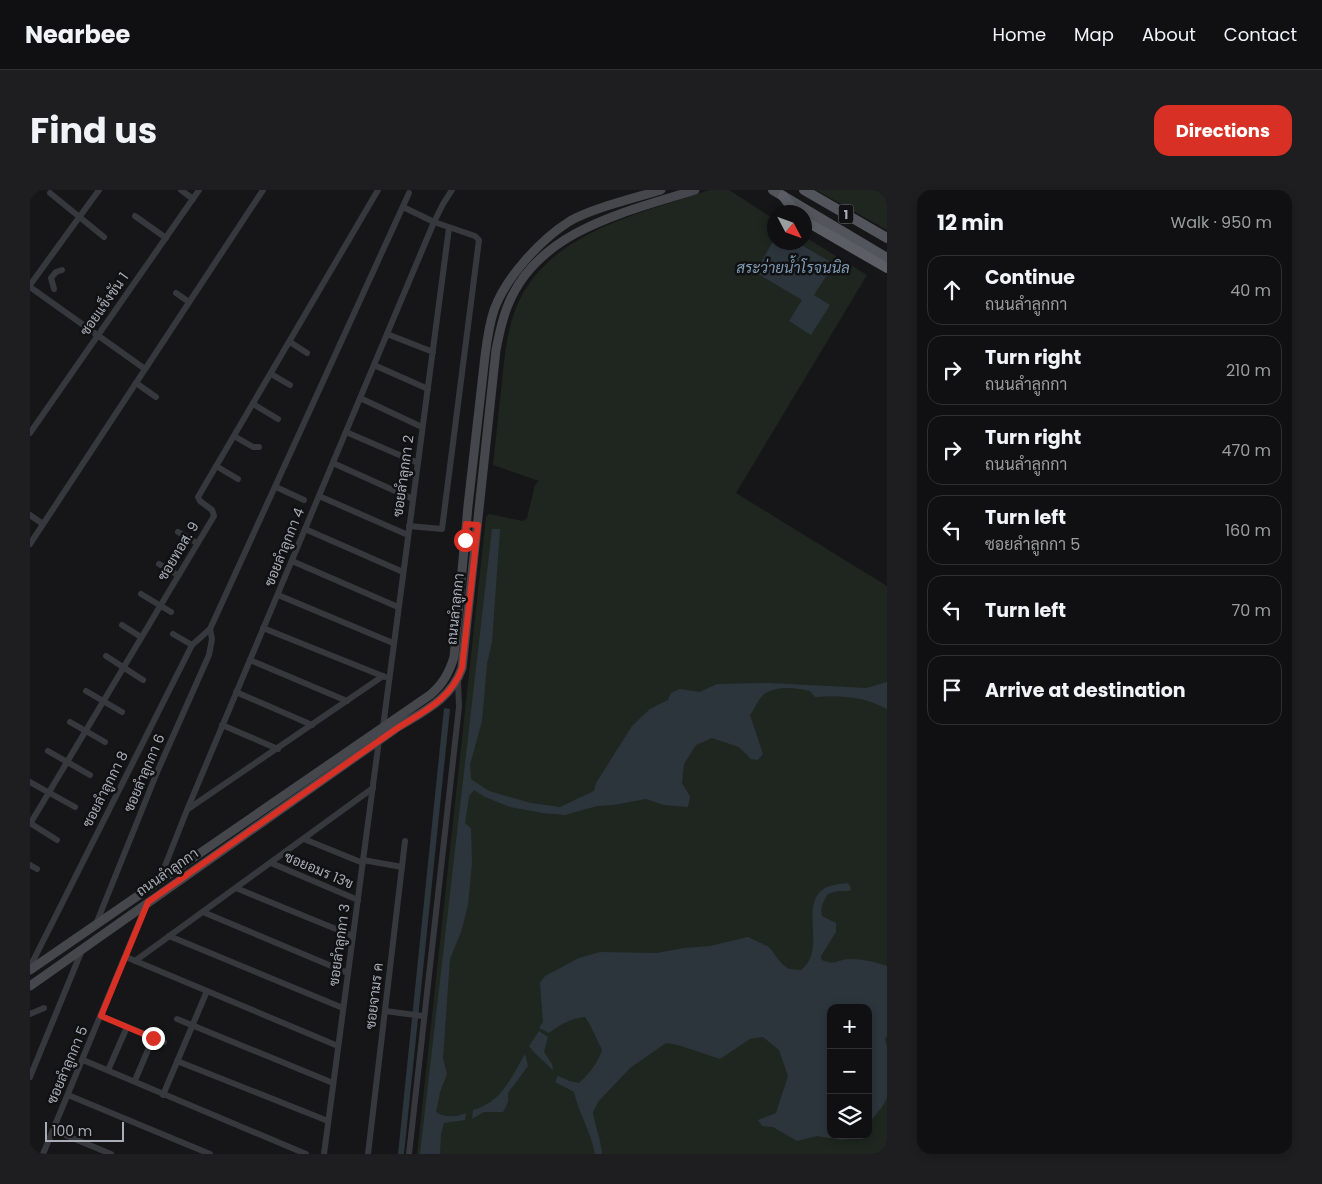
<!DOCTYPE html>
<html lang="en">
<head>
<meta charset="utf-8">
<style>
  :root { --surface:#101012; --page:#1e1e20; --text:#f1f3f6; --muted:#9c9d9f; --line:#303032; --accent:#d93025 }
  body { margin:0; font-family:Poppins,Sarabun,sans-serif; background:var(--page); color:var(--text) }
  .controls { position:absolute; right:15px; bottom:15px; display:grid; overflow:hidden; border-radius:10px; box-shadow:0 2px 8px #0003 }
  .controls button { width:45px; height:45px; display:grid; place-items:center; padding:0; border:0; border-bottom:1px solid var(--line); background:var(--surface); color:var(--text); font:25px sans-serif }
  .compass { position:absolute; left:737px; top:15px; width:45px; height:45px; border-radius:50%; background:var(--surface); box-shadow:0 2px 8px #0003; rotate:131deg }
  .scale { position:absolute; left:15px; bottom:12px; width:79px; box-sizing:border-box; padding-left:5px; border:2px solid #a8adb8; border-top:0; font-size:14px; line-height:18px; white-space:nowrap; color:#a8adb8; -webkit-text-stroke:4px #111113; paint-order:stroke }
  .stop { position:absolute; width:15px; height:15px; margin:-11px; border:4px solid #d93025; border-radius:50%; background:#fff }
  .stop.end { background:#d93025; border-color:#fff; box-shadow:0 1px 5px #0008 }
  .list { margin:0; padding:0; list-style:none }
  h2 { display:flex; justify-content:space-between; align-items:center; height:65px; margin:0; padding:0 20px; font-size:21px }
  h2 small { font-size:16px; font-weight:400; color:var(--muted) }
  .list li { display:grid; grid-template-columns:32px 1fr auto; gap:15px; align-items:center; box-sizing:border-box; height:70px; margin:0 10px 10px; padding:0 10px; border:1px solid var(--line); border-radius:15px }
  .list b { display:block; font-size:19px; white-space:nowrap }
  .list p { margin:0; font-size:16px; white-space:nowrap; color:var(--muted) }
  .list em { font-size:16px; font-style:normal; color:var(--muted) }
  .icon { flex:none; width:28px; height:28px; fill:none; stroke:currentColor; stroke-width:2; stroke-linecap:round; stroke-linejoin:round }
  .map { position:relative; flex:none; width:857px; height:964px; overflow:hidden; border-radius:15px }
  header { display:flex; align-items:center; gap:30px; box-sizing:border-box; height:70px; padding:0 25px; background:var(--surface); border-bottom:1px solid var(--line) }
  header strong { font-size:24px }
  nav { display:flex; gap:28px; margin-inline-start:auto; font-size:18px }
  .intro { display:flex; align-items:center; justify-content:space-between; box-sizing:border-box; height:120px; padding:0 30px }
  h1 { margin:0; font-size:35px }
  .button { padding:12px 22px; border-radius:15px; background:var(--accent); color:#fff; font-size:18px; font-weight:700 }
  main { display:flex; gap:30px; padding:0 30px }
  aside { flex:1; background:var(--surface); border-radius:15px; box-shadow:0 2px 8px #0003 }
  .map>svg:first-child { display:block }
  .green { fill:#1e261f; fill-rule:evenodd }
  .water { fill:#2c353c }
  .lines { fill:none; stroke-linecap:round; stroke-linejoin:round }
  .minor { stroke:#37383d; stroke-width:6 }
  .secondary { stroke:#45474d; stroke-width:9 }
  .primary { stroke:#53555c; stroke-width:10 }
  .trunk { stroke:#5b5e65; stroke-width:10 }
  .route { stroke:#d93025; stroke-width:6 }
  .labels { text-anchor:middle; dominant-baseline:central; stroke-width:5; stroke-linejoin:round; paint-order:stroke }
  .shield { fill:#111113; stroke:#7b7e86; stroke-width:1 }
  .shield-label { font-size:12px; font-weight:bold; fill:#a8adb8 }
  .street-label { font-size:14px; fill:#a8adb8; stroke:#111113 }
  .water-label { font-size:15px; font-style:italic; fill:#7f9bb3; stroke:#111113 }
</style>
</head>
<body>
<header>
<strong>Nearbee</strong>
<nav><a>Home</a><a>Map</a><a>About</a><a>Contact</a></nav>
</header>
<div class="intro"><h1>Find us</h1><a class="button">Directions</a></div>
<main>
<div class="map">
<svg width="857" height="964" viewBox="0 0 857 964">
  <rect width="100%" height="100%" fill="#161618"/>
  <g class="green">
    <path d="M679 0H699L744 29V52H774L775 47 837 85 706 303 857 396V964H387L456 327 459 324 493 331 497 328 505 295 509 291 463 275C466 247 469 219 472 191 474 175 475 158 479 142 498 46 601 27 679 0ZM801 818H838V945H801Z"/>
    <polygon points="786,0 857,0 857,40"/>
  </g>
  <g class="water">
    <polygon points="744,50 744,52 768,53 804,74 784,105 800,115 781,145 759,131 772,110 725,82"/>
    <path d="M462 339H470L462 452 457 474 452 531 440 575 441 589 459 601 501 613 530 617 564 601 566 593 602 536 620 519 638 510 641 503 649 499 670 502 687 494 739 493 836 498 857 492V519C835 507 811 505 785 507L780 501C765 498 747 495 733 505 728 510 724 520 720 525L733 564 728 570 721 569 709 557 682 548 666 555 654 574 652 593 660 606 658 617 634 615 616 609 583 615 567 616 535 625 512 623 480 617 455 607 444 600 439 606 435 633 441 638 442 673 438 715 431 742 420 769 413 868 417 884 410 902 406 922C414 928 427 927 436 923L435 930 414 933 411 944 410 964H390Z"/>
    <polygon points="414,518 420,519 374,964 368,964"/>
    <path d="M818 693 821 698 820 701H808L798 704C793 712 790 717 792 726L806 733V742L791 766 792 770C806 776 808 769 820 769 833 769 845 772 857 776V846L855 850 857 856V908L852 917 838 934V818H801V945H829L827 948 812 950 787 946 767 951 743 937 732 936 728 930 746 923 758 886 749 860 733 847 720 849 690 869 648 855 636 853 600 878 568 912 563 922C565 937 571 949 572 964H565C561 942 549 924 544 902L525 892 528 886 540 891 549 893C560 883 567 874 572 860L559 833 555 827C541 828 529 835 519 843L509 838 513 832 510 793 515 786 549 768 570 762 627 763 654 758 680 756 718 747 739 757 752 774 759 779 771 780C797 760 770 718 792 700 798 695 810 694 818 693Z"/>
    <path d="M509 841 518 847 514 862 522 874 523 881C515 871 507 867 499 856Z"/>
    <path d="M495 864 498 876 478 903V912L473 922H454L442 929 443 920C471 913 481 888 495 864Z"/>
  </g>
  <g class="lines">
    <g class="minor">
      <polyline points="151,0 163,9"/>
      <polyline points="20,3 74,47"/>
      <polyline points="373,17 404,32 445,46 449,50 412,339 379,336"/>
      <polyline points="105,26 136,48"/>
      <polyline points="0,95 69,0"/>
      <polyline points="0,97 115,179"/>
      <polyline points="24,99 21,88 26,82 32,80"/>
      <polyline points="146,103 159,112"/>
      <polyline points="357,144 403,162"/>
      <polyline points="260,152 277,163"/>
      <polyline points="344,175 398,199"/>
      <polyline points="241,184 260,195"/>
      <polyline points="106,193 126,207"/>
      <polyline points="330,208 392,237"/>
      <polyline points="223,214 248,229"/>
      <polyline points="316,242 388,273"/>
      <polyline points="0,243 169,0"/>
      <polyline points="204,246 223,257 229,257"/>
      <polyline points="303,273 383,309"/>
      <polyline points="186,276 208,289"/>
      <polyline points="246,297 274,310"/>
      <polyline points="289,306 378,345"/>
      <polyline points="0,325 13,334"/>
      <polyline points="275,339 373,382"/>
      <polyline points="148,342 167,353"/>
      <polyline points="0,354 233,0"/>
      <polyline points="262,371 368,417"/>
      <polyline points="129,374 148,385"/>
      <polyline points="111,404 141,422"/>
      <polyline points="248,405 363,453"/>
      <polyline points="92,435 111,447"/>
      <polyline points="233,438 355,487"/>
      <polyline points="143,444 162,455"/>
      <polyline points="76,466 113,490"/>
      <polyline points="220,470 317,511"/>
      <polyline points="56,501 92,522"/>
      <polyline points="206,502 282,535"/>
      <polyline points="40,532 75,552"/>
      <polyline points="192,535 248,559"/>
      <polyline points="353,537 419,38"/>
      <polyline points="18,561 60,585"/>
      <polyline points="0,592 45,617"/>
      <polyline points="158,619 353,486"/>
      <polyline points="0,633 27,650"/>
      <polyline points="0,634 184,326 182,320 170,311 168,307 348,0"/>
      <polyline points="274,649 333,673"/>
      <polyline points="333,670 372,677"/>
      <polyline points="241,673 328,710"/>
      <polyline points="0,675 7,679"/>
      <polyline points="129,691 157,620 404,32 413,14 422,0"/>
      <polyline points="206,698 323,746"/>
      <polyline points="173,722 318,783"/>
      <polyline points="66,734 128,580 179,465 182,449 180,439"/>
      <polyline points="139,746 313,818"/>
      <polyline points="96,767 308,856"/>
      <polyline points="105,771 343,598"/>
      <polyline points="0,777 162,455 180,439 379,3"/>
      <polyline points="355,821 393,826"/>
      <polyline points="0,824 14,818"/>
      <polyline points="71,826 134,852"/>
      <polyline points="147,829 303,893"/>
      <polyline points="53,870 276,964"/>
      <polyline points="147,871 298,931"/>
      <polyline points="79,878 97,837"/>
      <polyline points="0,887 52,760"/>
      <polyline points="106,888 123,848"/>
      <polyline points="38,905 180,964"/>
      <polyline points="133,905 177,801"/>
      <polyline points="23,940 81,964"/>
      <polyline points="13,964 117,713"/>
      <polyline points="294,964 349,550"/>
      <polyline points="338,964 375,651"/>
      <polyline points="379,964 429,517 428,490"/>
    </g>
    <g class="secondary">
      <path d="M0 780 400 505C413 494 419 483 424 467L438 316 455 166C457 150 459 135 464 120 476 87 511 49 540 31 563 18 605 8 631 0"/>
      <path d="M0 796 365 539C392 522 421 510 432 478L466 160C469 145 472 129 478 115 508 40 596 22 665 0"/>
    </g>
    <g class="primary">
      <polyline points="743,0 857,68"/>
      <polyline points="774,0 857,48"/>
    </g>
    <g class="trunk">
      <polyline points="753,6 765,22"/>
      <polyline points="774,30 857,78"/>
    </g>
  </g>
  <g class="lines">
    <path class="route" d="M123 848 71 826 118 712 366 539C392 522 421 510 432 478L448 335 436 334 435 350"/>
  </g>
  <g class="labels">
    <rect class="shield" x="808.5" y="14.5" width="15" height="19" rx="4"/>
    <g class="shield-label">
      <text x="816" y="24">1</text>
    </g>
    <g class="street-label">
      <text transform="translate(74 114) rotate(-55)">ซอยแข็งขัน 1</text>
      <text transform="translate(373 286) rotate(-82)">ซอยลำลูกกา 2</text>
      <text transform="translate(254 357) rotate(-68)">ซอยลำลูกกา 4</text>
      <text transform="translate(148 361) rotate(-59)">ซอยทอส. 9</text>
      <text transform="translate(425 419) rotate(-84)">ถนนลำลูกกา</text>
      <text transform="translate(114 583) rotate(-67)">ซอยลำลูกกา 6</text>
      <text transform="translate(75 599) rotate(-63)">ซอยลำลูกกา 8</text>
      <text transform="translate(289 680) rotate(23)">ซอยอมร 13ข</text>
      <text transform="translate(137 682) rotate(-35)">ถนนลำลูกกา</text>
      <text transform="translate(309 755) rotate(-82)">ซอยลำลูกกา 3</text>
      <text transform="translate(344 806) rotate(-83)">ซอยจามร ค</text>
      <text transform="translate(37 875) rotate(-67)">ซอยลำลูกกา 5</text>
    </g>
    <g class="water-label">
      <text x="763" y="77">สระว่ายน้ำโรจนนิล</text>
    </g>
  </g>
</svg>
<div class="controls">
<button>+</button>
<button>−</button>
<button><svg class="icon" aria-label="layers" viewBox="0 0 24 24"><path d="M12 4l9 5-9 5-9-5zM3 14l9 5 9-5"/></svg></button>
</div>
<svg class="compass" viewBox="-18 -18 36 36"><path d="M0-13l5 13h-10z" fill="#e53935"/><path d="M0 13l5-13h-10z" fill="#9c9d9f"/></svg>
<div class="scale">100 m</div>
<div class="stop" style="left:435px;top:350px"></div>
<div class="stop end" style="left:123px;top:848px"></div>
</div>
<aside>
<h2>12 min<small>Walk · 950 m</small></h2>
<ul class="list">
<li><svg class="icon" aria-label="ahead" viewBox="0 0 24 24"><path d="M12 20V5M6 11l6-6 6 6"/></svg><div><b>Continue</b><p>ถนนลำลูกกา</p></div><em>40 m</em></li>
<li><svg class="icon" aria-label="right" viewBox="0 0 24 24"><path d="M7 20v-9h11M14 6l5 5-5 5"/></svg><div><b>Turn right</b><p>ถนนลำลูกกา</p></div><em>210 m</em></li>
<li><svg class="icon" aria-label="right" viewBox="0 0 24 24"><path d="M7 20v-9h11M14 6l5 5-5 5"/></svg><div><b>Turn right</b><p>ถนนลำลูกกา</p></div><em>470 m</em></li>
<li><svg class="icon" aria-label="left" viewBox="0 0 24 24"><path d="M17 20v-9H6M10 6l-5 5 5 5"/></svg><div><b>Turn left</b><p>ซอยลำลูกกา 5</p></div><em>160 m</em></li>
<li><svg class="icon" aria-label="left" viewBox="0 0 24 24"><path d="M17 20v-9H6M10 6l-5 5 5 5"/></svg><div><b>Turn left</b></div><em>70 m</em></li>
<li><svg class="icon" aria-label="arrive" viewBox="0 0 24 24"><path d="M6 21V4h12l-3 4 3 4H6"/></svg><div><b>Arrive at destination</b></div></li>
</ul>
</aside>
</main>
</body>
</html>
